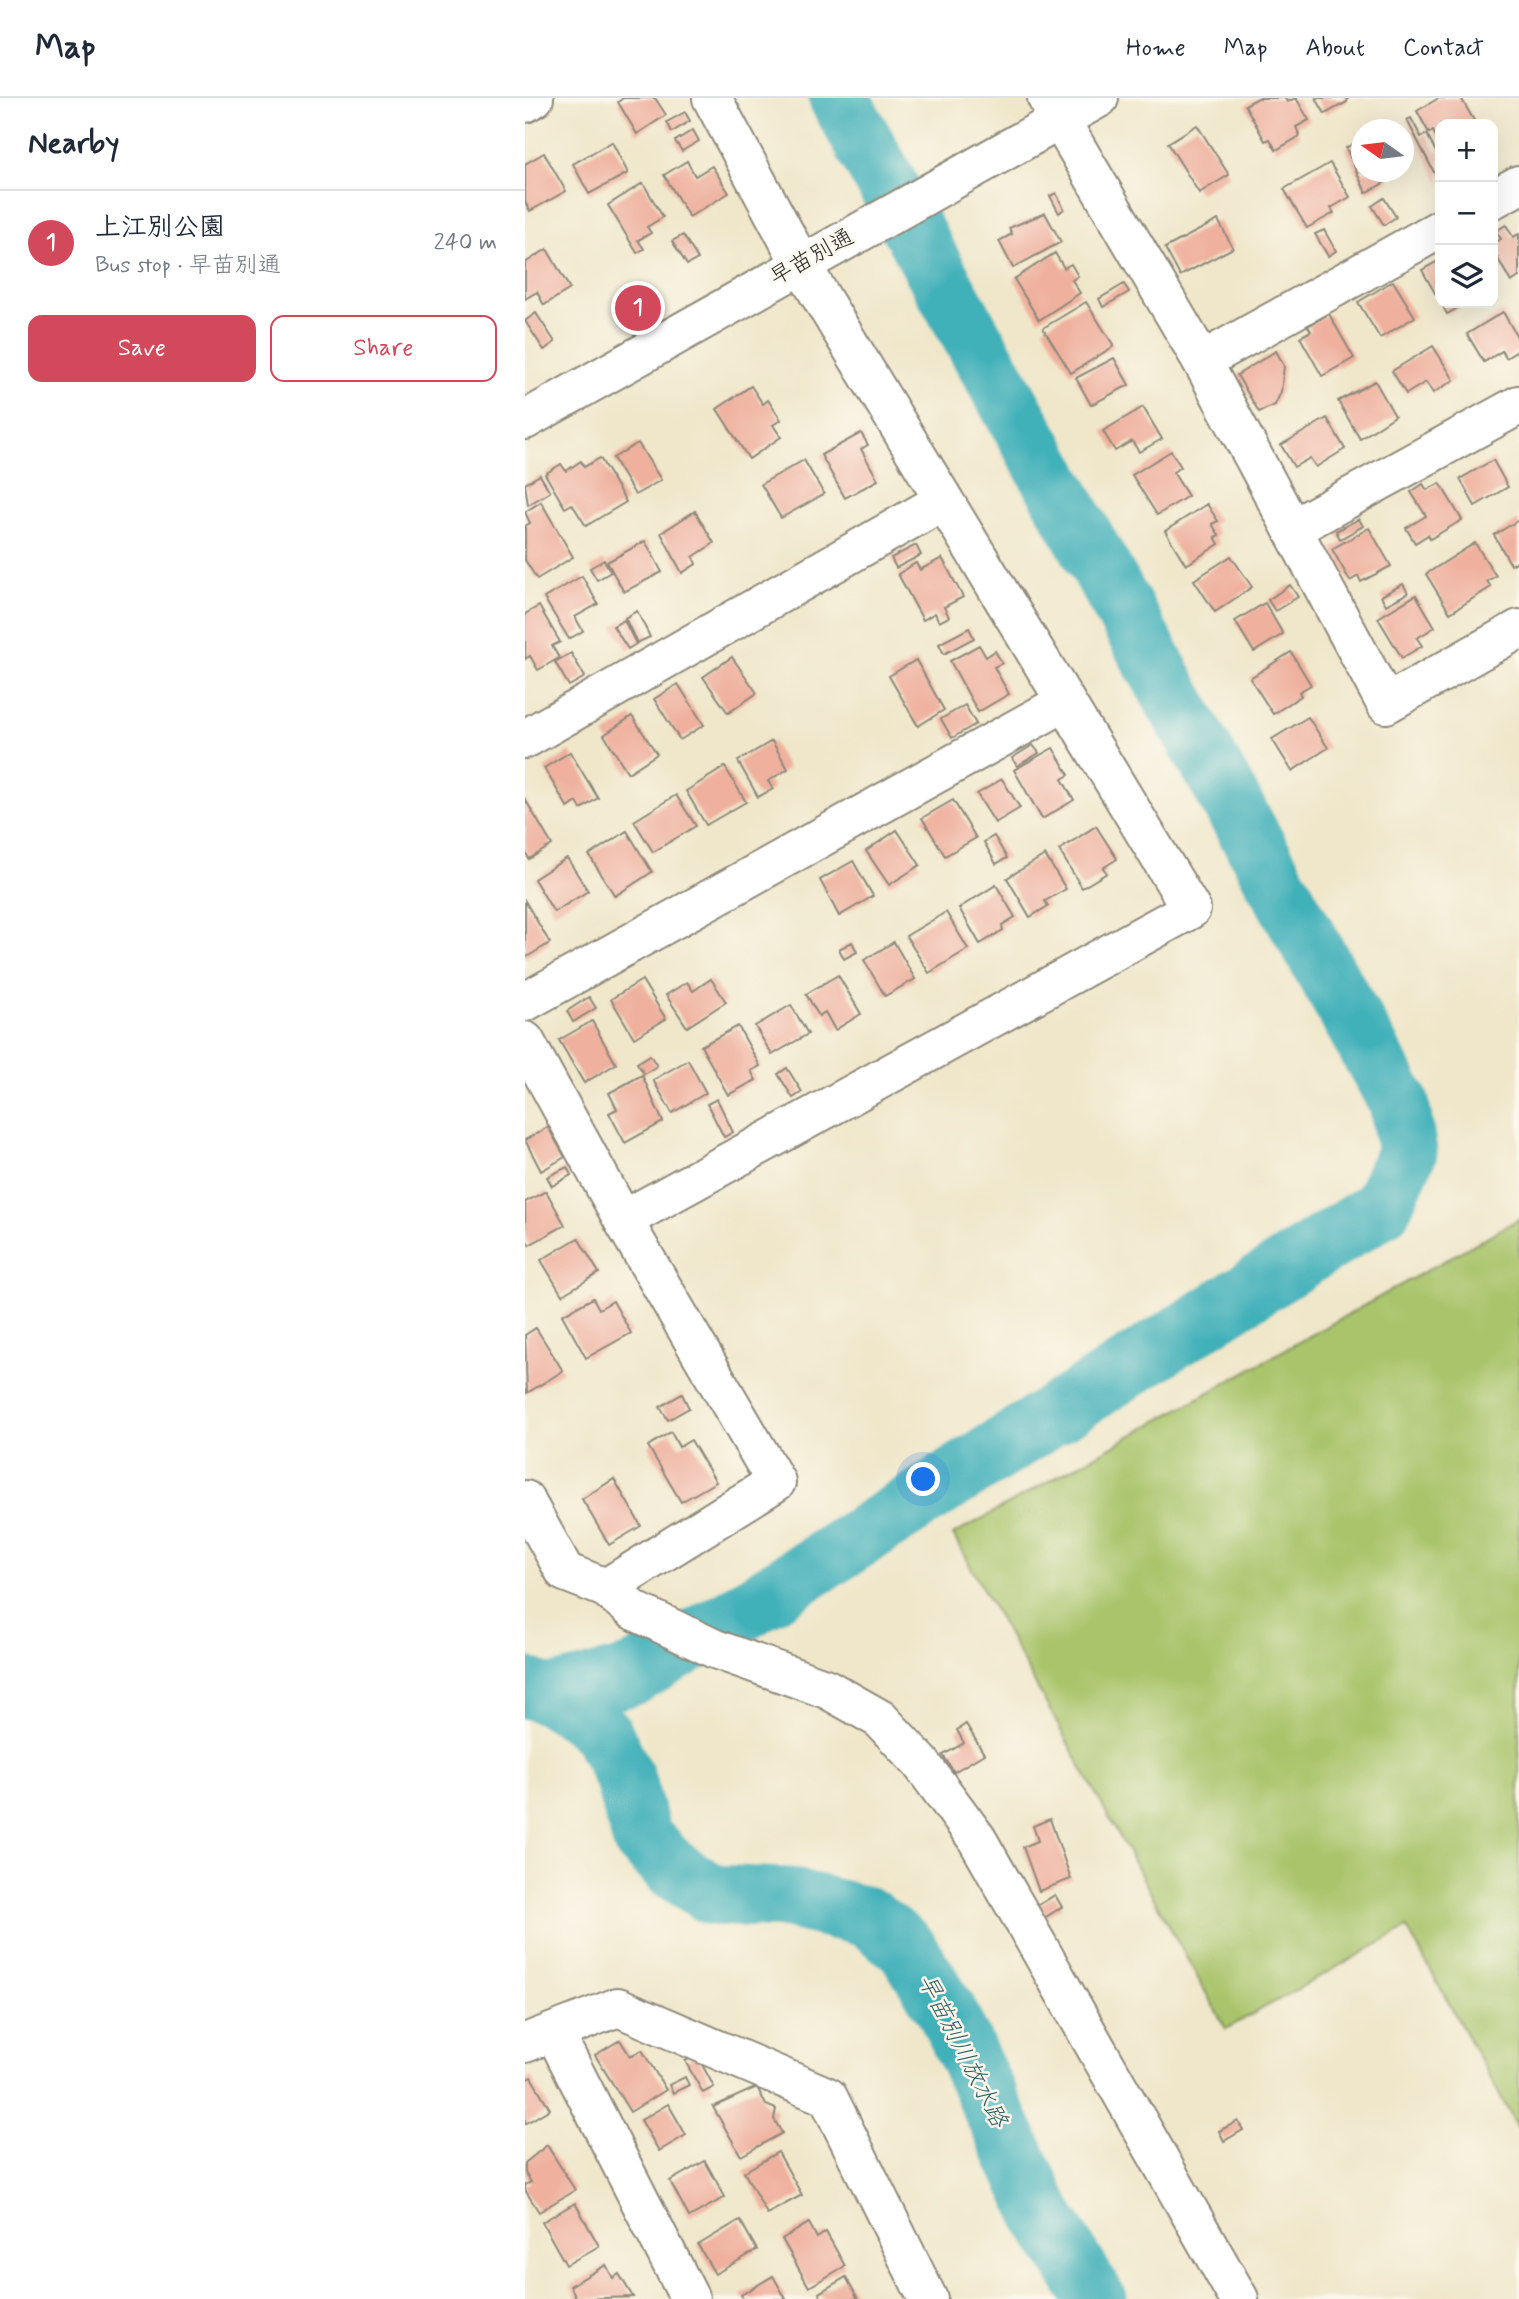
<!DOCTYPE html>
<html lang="en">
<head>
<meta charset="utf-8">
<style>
  :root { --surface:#fff; --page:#f6f6f7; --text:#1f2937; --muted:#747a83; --line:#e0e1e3; --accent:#d1495b }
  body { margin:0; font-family:Mynerve,"Klee One",sans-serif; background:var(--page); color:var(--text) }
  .controls { position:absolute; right:21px; top:21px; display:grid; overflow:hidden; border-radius:14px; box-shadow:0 7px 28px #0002 }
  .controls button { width:63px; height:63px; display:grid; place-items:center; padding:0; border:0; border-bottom:2px solid var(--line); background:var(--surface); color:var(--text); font:35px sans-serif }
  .compass { position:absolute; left:826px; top:21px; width:63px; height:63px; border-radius:50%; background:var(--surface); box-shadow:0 7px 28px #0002; rotate:284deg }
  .you { position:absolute; left:399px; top:1382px; width:24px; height:24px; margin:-18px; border:5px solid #fff; border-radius:50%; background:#1a73e8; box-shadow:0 0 0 10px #1a73e833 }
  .badge { display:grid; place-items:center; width:46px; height:46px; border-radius:50%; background:var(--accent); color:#fff; font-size:23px; font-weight:700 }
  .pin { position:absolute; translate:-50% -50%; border:4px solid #fff; box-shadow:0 2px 7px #0006 }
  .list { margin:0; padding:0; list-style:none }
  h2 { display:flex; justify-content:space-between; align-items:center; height:91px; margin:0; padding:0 28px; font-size:30px }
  h2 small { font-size:23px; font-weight:400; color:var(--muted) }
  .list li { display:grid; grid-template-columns:46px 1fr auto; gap:21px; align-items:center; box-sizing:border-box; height:105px; padding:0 28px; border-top:2px solid var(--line) }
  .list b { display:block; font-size:26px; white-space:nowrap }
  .list p { margin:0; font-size:23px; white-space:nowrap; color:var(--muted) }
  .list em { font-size:23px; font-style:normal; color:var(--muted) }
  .actions { display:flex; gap:14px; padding:21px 28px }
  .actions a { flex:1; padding:16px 0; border:2px solid var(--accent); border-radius:14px; text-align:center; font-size:24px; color:var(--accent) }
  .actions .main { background:var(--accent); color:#fff }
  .icon { flex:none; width:38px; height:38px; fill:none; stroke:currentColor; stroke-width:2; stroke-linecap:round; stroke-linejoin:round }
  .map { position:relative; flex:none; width:994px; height:2201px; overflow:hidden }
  header { display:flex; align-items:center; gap:42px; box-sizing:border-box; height:98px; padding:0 35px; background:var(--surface); border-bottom:2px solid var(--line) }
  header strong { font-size:33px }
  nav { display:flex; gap:38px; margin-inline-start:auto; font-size:24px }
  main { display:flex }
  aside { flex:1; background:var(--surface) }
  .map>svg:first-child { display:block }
  .green { fill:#a9c46a; stroke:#6a784a; stroke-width:2 }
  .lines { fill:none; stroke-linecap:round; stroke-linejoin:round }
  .river { stroke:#40b0b9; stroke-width:61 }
  .building { fill:#efb09e }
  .minor-casing { stroke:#8e897a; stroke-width:42 }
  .minor { stroke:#fff; stroke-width:38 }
  .labels { text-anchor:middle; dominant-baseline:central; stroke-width:5; stroke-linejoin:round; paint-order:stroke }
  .street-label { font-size:23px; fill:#2b2b2b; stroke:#fbf7ec }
  .water-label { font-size:24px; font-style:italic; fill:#336064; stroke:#fbf7ec }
</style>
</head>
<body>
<header>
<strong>Map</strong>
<nav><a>Home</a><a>Map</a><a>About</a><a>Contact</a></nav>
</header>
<main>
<aside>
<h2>Nearby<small></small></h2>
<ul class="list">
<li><span class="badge">1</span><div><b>上江別公園</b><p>Bus stop · 早苗別通</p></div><em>240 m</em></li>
</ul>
<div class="actions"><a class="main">Save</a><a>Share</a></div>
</aside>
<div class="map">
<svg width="994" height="2201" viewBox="0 0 994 2201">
  <rect width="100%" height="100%" fill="#fbf7ec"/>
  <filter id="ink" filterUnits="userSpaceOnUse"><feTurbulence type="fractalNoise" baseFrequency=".0143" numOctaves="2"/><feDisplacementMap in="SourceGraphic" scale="14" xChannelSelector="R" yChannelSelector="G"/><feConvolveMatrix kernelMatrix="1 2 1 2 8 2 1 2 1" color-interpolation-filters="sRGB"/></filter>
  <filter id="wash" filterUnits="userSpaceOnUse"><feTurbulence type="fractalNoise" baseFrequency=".00686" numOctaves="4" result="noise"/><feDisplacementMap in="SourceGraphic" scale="28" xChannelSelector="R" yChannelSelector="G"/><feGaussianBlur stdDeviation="1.57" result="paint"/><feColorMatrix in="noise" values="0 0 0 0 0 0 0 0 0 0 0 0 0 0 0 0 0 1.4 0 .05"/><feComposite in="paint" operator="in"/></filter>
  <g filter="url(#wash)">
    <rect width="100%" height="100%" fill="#f0e7ca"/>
    <polygon class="green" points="994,1121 994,2032 882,1830 701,1931 428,1437"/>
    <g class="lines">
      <g class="river">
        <polyline points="0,1589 26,1598 51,1612 77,1635 99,1679 117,1740 146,1770 188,1797 264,1800 342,1819 381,1849 421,1912 519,2118 571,2201"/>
        <polyline points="26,1598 108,1577 209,1519 856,1110 882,1054 874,1005 314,0"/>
      </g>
    </g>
    <g id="blocks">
      <g class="building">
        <polygon points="98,0 130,0 141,17 112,36 93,4"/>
        <polygon points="733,0 760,0 762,4 771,0 784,22 771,29 775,38 751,52 745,41 740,43 720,7"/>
        <polygon points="791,0 823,0 822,4 800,16"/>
        <polygon points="914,0 936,0 951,26 915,26 915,46 908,33 904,35 892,13"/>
        <polygon points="160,14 165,23 147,34 142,24"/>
        <polygon points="886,20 896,39 902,36 911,54 915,52 915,86 882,22"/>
        <polygon points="672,27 704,77 674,95 643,45"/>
        <polygon points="168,32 174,43 157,53 150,43"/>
        <polygon points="836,41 836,74 859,74 864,82 841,95 821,50"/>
        <polygon points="87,44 103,75 64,96 48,66"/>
        <polygon points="19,55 41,93 5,113 0,104 0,66"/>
        <polygon points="162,63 170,78 187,68 204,95 164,119 139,77"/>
        <polygon points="805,65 825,99 806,110 809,115 782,130 759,91"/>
        <polygon points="118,85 138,119 122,129 126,135 113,142 119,151 112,155 83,107"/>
        <polygon points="531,95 539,111 534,115 525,98"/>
        <polygon points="859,100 871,119 859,127 847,108"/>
        <polygon points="520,115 536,144 488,170 474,143 487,136 484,130"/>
        <polygon points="693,122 708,150 655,178 640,150"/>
        <polygon points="981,127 988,139 994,136 994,179 986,184 968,152 968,146 976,141 971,133"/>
        <polygon points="799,132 811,153 803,158 790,136"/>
        <polygon points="158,137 173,161 162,167 147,143"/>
        <polygon points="22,151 45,191 19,207 12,194 0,201 0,165"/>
        <polygon points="530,155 539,170 546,166 553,178 547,182 555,195 514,222 489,181"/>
        <polygon points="915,162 915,204 897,172"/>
        <polygon points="868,183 890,219 855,240 833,204"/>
        <polygon points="599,186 604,194 578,209 574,201"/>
        <polygon points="561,204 589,248 546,275 518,230"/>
        <polygon points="916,205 941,205 922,216"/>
        <polygon points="978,214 994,242 994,252 981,260 977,253 959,264 942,236"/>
        <polygon points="11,215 30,244 19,252 0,223"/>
        <polygon points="804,216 829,260 797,278 775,239 786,233 783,228"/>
        <polygon points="908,248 929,282 908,295 901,284 881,296 867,273"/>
        <polygon points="751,253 759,268 756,294 750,307 734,314 712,277"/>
        <polygon points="589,260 604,287 566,307 551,280"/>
        <polygon points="850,283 870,318 835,341 813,303"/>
        <polygon points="226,288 238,306 243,302 256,322 248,327 256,339 224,361 192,311"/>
        <polygon points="618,309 637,341 614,354 607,343 590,353 578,333"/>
        <polygon points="802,320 820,351 791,369 785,360 769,369 756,347"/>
        <polygon points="336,335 343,347 336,351 353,382 320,400 296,357"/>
        <polygon points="113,345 136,382 110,397 88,360"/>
        <polygon points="646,353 656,369 648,374 663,398 632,417 607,377"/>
        <polygon points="75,360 101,404 61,428 47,406 40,410 20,376 36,366 41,373 56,363 59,369"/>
        <polygon points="279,362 299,396 256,420 236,386"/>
        <polygon points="968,362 983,389 950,408 935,381"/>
        <polygon points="15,377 25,394 3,407 0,386"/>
        <polygon points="915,385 937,422 905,441 903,437 890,445 881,430 901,418 886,394 898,386 902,392"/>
        <polygon points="16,404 48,459 12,481 0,462 0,428 5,425 0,414"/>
        <polygon points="682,406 693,423 687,426 694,437 690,439 694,446 661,467 640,433"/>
        <polygon points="170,413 189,445 168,459 171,466 157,475 136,435"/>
        <polygon points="834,421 838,428 815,441 811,433"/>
        <polygon points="994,422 994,463 986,467 969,437"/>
        <polygon points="844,430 866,468 836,484 833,478 825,483 807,451"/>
        <polygon points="120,443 137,474 99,494 82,464"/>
        <polygon points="950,445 971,478 962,483 966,489 925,515 901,476"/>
        <polygon points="391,447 396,457 371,470 366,460"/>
        <polygon points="706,458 727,489 690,514 669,482"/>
        <polygon points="417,460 438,499 419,509 424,519 414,524 410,515 398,522 373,476 391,465 395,472"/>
        <polygon points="79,462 86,474 72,482 65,470"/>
        <polygon points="57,478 73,506 50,519 58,533 44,541 19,500"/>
        <polygon points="878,486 883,495 861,507 856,498"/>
        <polygon points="765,487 773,499 750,513 743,502"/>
        <polygon points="891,497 910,529 892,540 897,548 877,560 853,520"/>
        <polygon points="740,505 758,536 729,554 710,523"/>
        <polygon points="14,508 35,544 27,548 34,560 13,572 5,558 0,561 0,516"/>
        <polygon points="112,513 125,539 112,545 100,520"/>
        <polygon points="99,522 111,546 103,551 88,528"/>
        <polygon points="444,530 449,540 419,556 414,546"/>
        <polygon points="454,547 461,559 470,553 477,565 469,569 484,596 453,614 425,563"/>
        <polygon points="766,554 786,587 774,594 776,598 748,616 725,580"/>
        <polygon points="46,555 60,579 44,588 30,564"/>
        <polygon points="207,559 232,595 203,615 178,579"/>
        <polygon points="391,562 419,612 393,628 364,578"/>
        <polygon points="153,586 179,627 155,642 129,601"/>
        <polygon points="440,607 451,626 427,640 416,621"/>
        <polygon points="107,618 132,656 103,675 79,637"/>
        <polygon points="783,619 803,650 767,673 747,641"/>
        <polygon points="247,643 263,671 243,683 248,691 233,699 213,663"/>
        <polygon points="508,647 514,655 492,668 487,660"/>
        <polygon points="528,650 544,677 537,681 549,702 517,721 489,672"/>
        <polygon points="45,654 73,700 56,711 52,704 43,710 19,670"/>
        <polygon points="200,669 221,704 181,727 161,693"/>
        <polygon points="477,681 495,710 470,725 452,696"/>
        <polygon points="151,697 171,728 128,754 109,723"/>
        <polygon points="0,701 27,747 4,761 0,753"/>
        <polygon points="428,702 451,740 420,758 397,720"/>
        <polygon points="571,728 592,761 578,770 582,775 557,790 534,752"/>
        <polygon points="372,732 395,767 364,787 341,753"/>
        <polygon points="102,733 127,774 90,798 64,757"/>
        <polygon points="469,738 482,760 471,766 459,744"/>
        <polygon points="520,757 541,791 520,803 523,808 505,819 482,780"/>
        <polygon points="42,760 63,793 29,814 9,781"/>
        <polygon points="328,763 348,798 314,818 295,782"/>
        <polygon points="471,787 490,819 477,827 478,832 455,846 434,810"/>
        <polygon points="0,803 25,845 0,860"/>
        <polygon points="421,814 443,851 404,875 381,838"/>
        <polygon points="327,844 332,854 319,861 314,851"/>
        <polygon points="369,844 390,881 360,898 339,862"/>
        <polygon points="313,877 336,916 310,932 300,914 294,918 281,896"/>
        <polygon points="186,881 201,904 162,929 141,897 162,884 168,893"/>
        <polygon points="117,882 141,921 109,940 86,901"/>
        <polygon points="64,899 71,910 48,924 42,913"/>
        <polygon points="266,907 283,936 247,957 230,928"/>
        <polygon points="67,923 91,966 59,985 34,942"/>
        <polygon points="213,928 235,968 226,973 231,982 203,997 176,948"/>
        <polygon points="125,957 132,968 119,976 112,965"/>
        <polygon points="163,962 181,995 147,1015 128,982"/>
        <polygon points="262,970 277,994 268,1000 253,976"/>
        <polygon points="117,977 138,1024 100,1045 84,1015 92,1011 84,995"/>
        <polygon points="192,1001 208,1034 199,1039 182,1006"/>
        <polygon points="23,1029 40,1059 16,1073 0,1042"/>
        <polygon points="42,1069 46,1077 27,1088 22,1079"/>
        <polygon points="21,1093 40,1127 4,1147 0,1139 0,1104"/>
        <polygon points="53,1140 74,1175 37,1197 16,1162"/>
        <polygon points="68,1200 74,1211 88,1203 106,1235 61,1260 37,1217"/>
        <polygon points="11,1230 38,1273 2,1295 0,1237"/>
        <polygon points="157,1296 164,1310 143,1322 135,1309"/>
        <polygon points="146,1334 154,1349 166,1342 191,1384 156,1404 123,1348"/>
        <polygon points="89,1381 116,1428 84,1447 57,1401"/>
        <polygon points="441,1626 459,1656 429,1674 418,1657 439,1645 432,1632"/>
        <polygon points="525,1721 546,1781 514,1793 498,1749 513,1743 508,1728"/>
        <polygon points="530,1797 537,1809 519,1820 512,1808"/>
        <polygon points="95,1942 105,1958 117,1952 141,1992 105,2014 70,1957"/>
        <polygon points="172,1957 189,1989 178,1995 160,1963"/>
        <polygon points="6,1979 25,2011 0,2026 0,1982"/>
        <polygon points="160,1979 164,1987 148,1995 144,1987"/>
        <polygon points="232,1989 241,2007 251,2011 249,2021 257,2035 216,2058 188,2009"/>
        <polygon points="143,2006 161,2037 134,2053 116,2022"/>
        <polygon points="713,2023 718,2032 699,2043 694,2033"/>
        <polygon points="22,2047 50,2092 14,2114 0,2092 0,2087 6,2084 0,2075 0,2065"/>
        <polygon points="253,2054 277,2097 242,2116 219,2074"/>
        <polygon points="180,2063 200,2099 164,2119 145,2083"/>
        <polygon points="50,2105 74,2148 41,2167 17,2124"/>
        <polygon points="215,2122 232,2152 190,2176 173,2147"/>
        <polygon points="284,2125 292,2140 301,2134 320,2168 284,2189 257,2141"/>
        <polygon points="81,2167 88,2180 94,2176 108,2199 52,2201 45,2188"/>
        <polygon points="248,2178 261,2201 218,2201 216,2197"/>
        <polygon points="321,2179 333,2201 297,2201 294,2195"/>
      </g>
    </g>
  </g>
  <g filter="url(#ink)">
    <use href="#blocks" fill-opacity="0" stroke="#8e897a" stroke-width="2"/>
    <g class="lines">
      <g class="minor-casing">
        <g id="minor">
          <polyline points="522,0 677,263 861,606 994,531"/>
          <polyline points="0,5 9,0"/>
          <polyline points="968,101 994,87"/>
          <polyline points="677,263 915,131"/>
          <polyline points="0,322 574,0"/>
          <polyline points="767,431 994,307"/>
          <polyline points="0,641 418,403"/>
          <polyline points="0,904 540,604"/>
          <polyline points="0,943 98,1122 251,1384 81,1490 40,1474 0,1402"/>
          <polyline points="98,1122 666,811 276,166 187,0"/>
          <polyline points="81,1490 108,1512 190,1551 302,1591 355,1621 396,1665 452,1741 714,2201"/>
          <polyline points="29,1934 165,2201"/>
          <polyline points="0,1945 93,1909 303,1999 403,2201"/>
        </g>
      </g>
      <use href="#minor" class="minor"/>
    </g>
  </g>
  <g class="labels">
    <g class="street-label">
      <text transform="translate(287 160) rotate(-29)">早苗別通</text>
    </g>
    <g class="water-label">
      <text transform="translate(437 1953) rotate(63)">早苗別川放水路</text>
    </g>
  </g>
</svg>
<div class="controls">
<button>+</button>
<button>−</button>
<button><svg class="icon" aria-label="layers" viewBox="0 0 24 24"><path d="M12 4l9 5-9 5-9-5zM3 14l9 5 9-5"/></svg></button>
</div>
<svg class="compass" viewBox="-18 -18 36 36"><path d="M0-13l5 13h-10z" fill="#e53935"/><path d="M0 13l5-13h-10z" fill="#747a83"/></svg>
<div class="you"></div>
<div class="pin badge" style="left:113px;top:210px">1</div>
</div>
</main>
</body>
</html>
